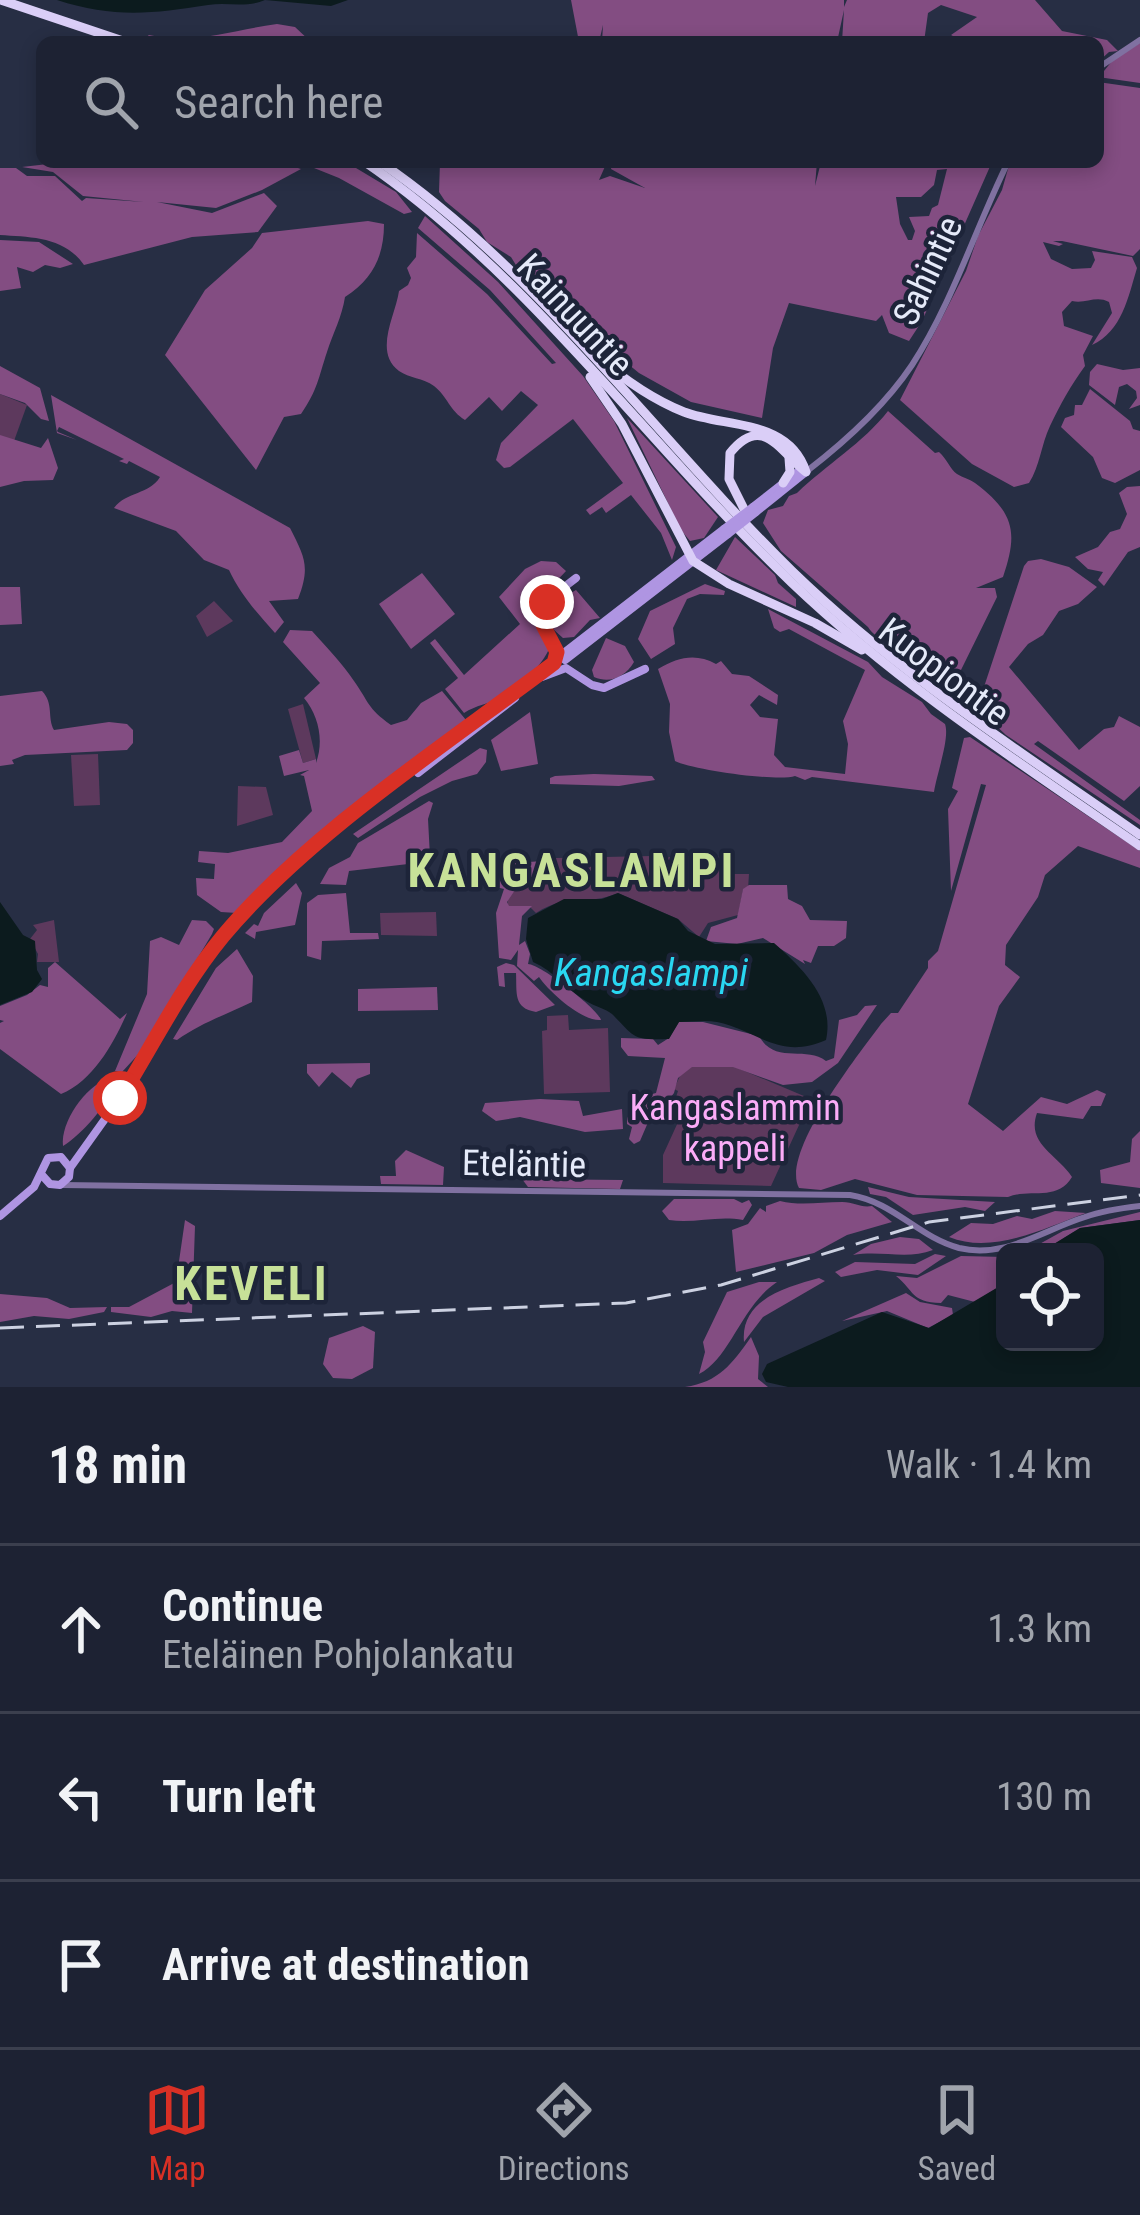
<!DOCTYPE html>
<html lang="en">
<head>
<meta charset="utf-8">
<style>
  :root { --surface:#1d2233; --page:#252a3b; --text:#f1f3f6; --muted:#a0a4ac; --line:#3b3f4e; --accent:#d93025 }
  body { margin:0; font-family:"Roboto Condensed",sans-serif; background:var(--page); color:var(--text) }
  .controls { position:absolute; right:36px; bottom:36px; display:grid; overflow:hidden; border-radius:18px; box-shadow:0 6px 18px #0003 }
  .controls button { width:108px; height:108px; display:grid; place-items:center; padding:0; border:0; border-bottom:3px solid var(--line); background:var(--surface); color:var(--text); font:60px sans-serif }
  .stop { position:absolute; width:36px; height:36px; margin:-27px; border:9px solid #d93025; border-radius:50%; background:#fff }
  .stop.end { background:#d93025; border-color:#fff; box-shadow:0 3px 12px #0008 }
  .list { margin:0; padding:0; list-style:none }
  h2 { display:flex; justify-content:space-between; align-items:center; height:156px; margin:0; padding:0 48px; font-size:51px }
  h2 small { font-size:39px; font-weight:400; color:var(--muted) }
  .list li { display:grid; grid-template-columns:78px 1fr auto; gap:36px; align-items:center; box-sizing:border-box; height:168px; padding:0 48px; border-top:3px solid var(--line) }
  .list b { display:block; font-size:45px; white-space:nowrap }
  .list p { margin:0; font-size:39px; white-space:nowrap; color:var(--muted) }
  .list em { font-size:39px; font-style:normal; color:var(--muted) }
  .icon { flex:none; width:66px; height:66px; fill:none; stroke:currentColor; stroke-width:2; stroke-linecap:round; stroke-linejoin:round }
  .map { position:relative; flex:none; width:1140px; height:1387px; overflow:hidden }
  .search { position:absolute; background:var(--surface); box-shadow:0 6px 18px #0003; left:36px; right:36px; top:36px; height:132px; display:flex; align-items:center; gap:30px; box-sizing:border-box; padding:0 42px; border-radius:18px; color:var(--muted); font-size:45px }
  .sheet { height:660px; background:var(--surface) }
  nav { display:flex; justify-content:space-around; align-items:center; box-sizing:border-box; height:168px; border-top:3px solid var(--line); background:var(--surface); font-size:33px; color:var(--muted) }
  nav a { display:grid; justify-items:center; gap:6px }
  nav .on { color:var(--accent) }
  .map>svg:first-child { display:block }
  .green { fill:#5d395d }
  .forest { fill:#834d82; fill-rule:evenodd }
  .water { fill:#0c1b1e }
  .lines { fill:none; stroke-linecap:round; stroke-linejoin:round }
  .tertiary { stroke:#8071a1; stroke-width:6 }
  .secondary { stroke:#af95e2; stroke-width:8 }
  .trunk { stroke:#dacef7; stroke-width:9 }
  .rail { stroke:#ccd1e1; stroke-width:3; stroke-dasharray:24 12; stroke-linecap:butt }
  .secondary-bridge { stroke:#af95e2; stroke-width:8 }
  .route { stroke:#d93025; stroke-width:15 }
  .labels { text-anchor:middle; dominant-baseline:central; stroke-width:9; stroke-linejoin:round; paint-order:stroke }
  .street-label { font-size:36px; fill:#e5eaf9; stroke:#1d2439 }
  .park-label { font-size:36px; fill:#fbacf8; stroke:#1d2439 }
  .water-label { font-size:39px; font-style:italic; fill:#29d7f2; stroke:#1d2439 }
  .district-label { font-size:48px; font-weight:bold; letter-spacing:3px; fill:#c7e198; stroke:#1d2439 }
</style>
</head>
<body>
<div class="map">
<svg width="1140" height="1387" viewBox="0 0 1140 1387">
  <rect width="100%" height="100%" fill="#272e44"/>
  <g class="green">
    <polygon points="0,394 27,405 14,441 0,436"/>
    <polygon points="214,601 233,621 207,637 196,616"/>
    <polygon points="303,704 316,759 303,763 288,709"/>
    <polygon points="98,754 100,805 74,806 71,755"/>
    <polygon points="238,786 266,787 273,815 237,826"/>
    <path d="M715 855 724 859V874H749L748 889 743 890 738 915 708 923 699 937 678 919 618 893C585 907 571 891 536 913L529 906 508 907 507 890 552 873 556 876V858L652 856 663 862 669 857Z"/>
    <polygon points="436,912 437,936 381,935 380,913"/>
    <polygon points="54,920 59,962 37,962 38,954 30,939 37,930 33,925"/>
    <polygon points="568,1015 569,1030 608,1028 610,1092 544,1094 542,1031 547,1030 547,1016"/>
    <polygon points="684,1067 735,1067 811,1099 771,1186 663,1183 663,1155 679,1120 670,1115 678,1091 674,1089"/>
  </g>
  <g class="forest">
    <polygon points="571,0 844,0 844,7 847,0 1035,0 1062,31 1107,40 1118,51 1109,52 1098,62 1098,42 964,42 951,35 977,17 941,5 928,13 924,42 842,42 844,10 837,42 602,42 603,25 599,42 579,42"/>
    <path d="M277 24 295 27 311 42 141 41 149 35C194 45 233 30 277 24Z"/>
    <polygon points="1140,43 1140,83 1098,77 1098,72 1104,71 1112,61"/>
    <path d="M1098 82 1140 88V249L1133 256 1062 241H1053L1063 244 1059 246 1043 242 1051 259 1072 269 1091 268 1095 260 1092 251 1132 257 1137 268C1128 298 1122 331 1092 345L1112 313 1109 302C1096 295 1086 304 1072 301L1062 312 1064 326 1093 336 1083 355 1085 366C1071 385 1060 405 1050 426 1041 445 1040 466 1029 483L1014 487 972 464 900 400 966 271 978 236 1002 190 1010 162H1098Z"/>
    <path d="M65 162H280L301 169 262 190 216 208 157 202 212 213 264 193 277 206 258 232 192 237 84 265C65 237 31 237 0 235V168H16L27 176H55L82 201 86 198 144 202 83 196 53 172 22 167Z"/>
    <polygon points="299,162 346,162 396,192 412,212 404,214 339,178"/>
    <path d="M440 162H607L599 180 610 176 645 188 611 169 612 162H817L815 186 821 162H992L922 321 909 341 889 333 882 315 876 321 789 303 773 348 762 418 691 402 639 373 590 333 582 338 581 323 564 313 558 301 519 270 511 257 487 242 479 229 445 201 439 192ZM947 169 938 205 932 208 929 216 909 217 915 231 912 240H908L900 224 896 197H921L934 185 937 170Z"/>
    <path d="M425 216 498 282 583 376 614 421 676 547 672 560 661 533 631 495 606 513 602 507 590 515 586 510 623 483 573 419 510 467 504 468 496 460 501 443 538 405 521 391 502 411 489 397 465 420C450 411 447 396 434 386 423 378 409 378 399 371 373 352 396 314 399 291L408 285 411 278 407 268 416 257 417 233 487 294 552 364 556 363 490 290 418 228Z"/>
    <path d="M368 221 384 224C384 256 373 279 345 297 342 317 333 333 327 352 318 379 318 389 301 414L284 417 256 470 165 355 205 290 252 248 262 233Z"/>
    <polygon points="0,240 39,242 73,264 60,268 45,265 33,272 17,267 21,288 0,291"/>
    <polygon points="1097,364 1123,370 1140,368 1140,405 1129,409 1137,398 1136,391 1127,384 1119,387 1115,405 1089,385 1090,372"/>
    <polygon points="0,366 40,388 49,421 41,419 25,403 0,394"/>
    <polygon points="1090,389 1130,421 1133,429 1140,431 1140,470 1115,483 1102,478 1093,457 1061,427 1065,418 1074,415 1075,405 1082,405"/>
    <path d="M51 395 290 528C304 556 311 566 298 599L269 601 284 622 275 633C258 614 240 594 229 570L204 560 176 531 114 508C127 491 149 495 160 477L129 461 127 464 119 461 124 459 59 427 57 431 58 432 77 440 57 433Z"/>
    <path d="M888 411 935 453 939 452C947 459 950 469 957 474 963 478 970 479 975 483 1015 513 1018 533 1003 577L976 588H995L997 597 960 672 959 695 946 688 944 681C911 681 918 664 899 648 887 638 877 641 868 627L781 551 763 523 768 510 783 506 789 496 797 493C826 465 863 443 888 411Z"/>
    <polygon points="627,418 718,517 704,538 690,541 681,530"/>
    <polygon points="0,435 41,448 48,438 58,468 53,480 24,481 0,487"/>
    <polygon points="1140,486 1140,547 1128,552 1104,586 1098,580 1103,572 1088,569 1075,557 1098,547 1110,532 1120,529 1127,514 1119,493 1127,487"/>
    <polygon points="735,537 775,575 778,583 796,599 796,607 716,570"/>
    <polygon points="1041,559 1069,567 1097,587 1078,604 1059,611 1043,635 1028,644 1009,667 1079,750 1104,729 1114,727 1119,716 1140,727 1140,786 1124,801 1038,741 1034,744 1140,820 1140,825 1006,735 977,708 1024,566 1028,561"/>
    <path d="M541 561 556 562 566 571C538 601 526 609 549 649 542 666 518 688 500 698 489 704 476 705 464 713L445 689 458 678 430 643 435 639 464 675 520 624 499 597 525 569Z"/>
    <polygon points="422,573 455,614 411,649 379,604"/>
    <polygon points="705,584 725,591 724,595 700,594 687,599 673,628 675,644 651,659 638,639 650,611"/>
    <polygon points="0,587 20,587 22,624 0,625"/>
    <polygon points="576,590 600,618 590,620 574,637 563,638 553,629 550,617 559,600"/>
    <path d="M768 609 868 662 882 677 922 702 931 714 945 724C950 738 937 773 934 792L812 777 805 780 795 776C779 782 693 770 675 761L669 732 670 704 658 669C678 657 696 653 716 664L721 661 732 674 749 676 778 695 777 705 759 695 750 705 760 717 778 719 774 755 785 767 845 774 848 744 843 721 865 670 789 629 780 632 774 628Z"/>
    <path d="M290 630 312 631C327 648 343 664 354 681 369 702 367 708 391 725L407 720 421 703 442 691 466 720 459 730 336 821 250 897 237 913 221 912 197 895 196 878 214 879 215 864 198 862 199 851 228 853 282 842 312 811 304 776 300 775 309 770 284 776 279 756 299 750 303 763 316 759V763C324 741 319 716 304 698L320 683 283 642Z"/>
    <path d="M606 638 625 646 634 662C625 677 610 684 594 677L592 670Z"/>
    <path d="M42 691C54 703 47 718 54 730L109 722 127 724 133 730V743L127 750 25 755 12 760 14 764 0 766V696Z"/>
    <polygon points="530,712 538,764 501,771 491,740"/>
    <path d="M970 737 1140 851V868L1078 846 1045 875 1038 897 1006 945 1005 965 1020 977 999 1006 968 1104 1003 1131 1041 1097 1067 1104 1097 1090 1106 1094 1101 1106H1091L1083 1119 1037 1113C1026 1144 1057 1154 1072 1177 1057 1202 1030 1188 1008 1197L917 1195 855 1179 821 1190 799 1188C780 1153 859 1054 881 1024L891 1013H898L928 968V961L938 951 986 785 981 784 951 891 948 809 958 791 952 788 964 738Z"/>
    <polygon points="480,748 487,750 486,762 477,774 452,781 420,797 358,838 353,834"/>
    <polygon points="594,774 652,776 655,780 619,786 550,784 550,778 555,776"/>
    <polygon points="429,801 433,803 428,819 430,857 425,862 349,871 346,885 320,884 329,868 350,857 358,843"/>
    <path d="M544 861 541 873 530 878 531 886 515 890 507 902 509 906H532L522 916 519 945 525 941 530 954 528 964C542 965 599 1010 601 1020 583 1022 550 993 539 977L534 981 517 966 518 950 511 960 499 958 496 913 504 889 496 887 495 864Z"/>
    <polygon points="296,883 302,893 295,925 256,932 255,939 245,933 254,924 258,926 264,913"/>
    <polygon points="749,885 787,885 788,899 802,906 810,920 847,921 846,938 834,946 818,946 811,963 803,960 805,964 763,938 737,944 706,941 711,927 737,918 743,889"/>
    <polygon points="346,893 350,933 378,933 379,939 322,941 321,960 307,956 307,903 318,895"/>
    <polygon points="192,920 206,921 214,929 212,934 144,1048 122,1072 115,1071 147,994 150,941 161,937 179,945"/>
    <path d="M237 949 253 976 252 1002C225 1015 201 1023 177 1040L173 1039 216 968Z"/>
    <path d="M55 962 120 1019 127 1013C114 1043 93 1081 61 1094L0 1049V1023L4 1021 0 1020V1006L27 995 40 985 48 987V968Z"/>
    <path d="M506 963 514 965 555 1005 536 1012C513 1008 517 993 516 973H504L505 987 499 986 497 967Z"/>
    <polygon points="437,987 438,1010 358,1011 358,989"/>
    <path d="M877 1005 838 1063 812 1082 783 1085 733 1067H692L678 1078 674 1093 660 1111 652 1113 640 1141 634 1144 629 1139 632 1127 627 1124C627 1108 641 1097 656 1093L665 1058 628 1056 621 1047V1038L653 1039 658 1045 669 1038 679 1022H703L759 1036C775 1065 806 1045 826 1061L834 1058 839 1020 857 1015 865 1006Z"/>
    <polygon points="370,1063 370,1074 357,1079 351,1088 332,1072 319,1087 307,1073 307,1064"/>
    <path d="M108 1079 115 1082C110 1103 81 1135 63 1146 60 1123 85 1086 108 1079Z"/>
    <polygon points="540,1099 579,1101 583,1116 622,1109 623,1129 585,1132 520,1117 496,1121 482,1111 485,1103"/>
    <polygon points="1140,1131 1140,1188 1101,1183 1100,1170 1130,1162 1132,1139"/>
    <polygon points="406,1150 444,1167 443,1185 381,1184 380,1176 396,1176 395,1161"/>
    <polygon points="522,1179 623,1180 620,1189 528,1187"/>
    <polygon points="868,1187 909,1197 995,1202 985,1211 965,1207 913,1215 886,1197 870,1194"/>
    <path d="M674 1199H734L742 1203 749 1200 752 1205 743 1220C717 1215 694 1224 669 1220L662 1211Z"/>
    <path d="M780 1201C800 1206 821 1202 842 1202 855 1202 860 1208 872 1206L892 1222 847 1235 814 1253 736 1272 732 1230 748 1224 760 1208 766 1212V1206Z"/>
    <path d="M1055 1211 1086 1213C1045 1228 993 1255 949 1237L971 1223 993 1224 1017 1216 1032 1219Z"/>
    <polygon points="1140,1212 1140,1220 1080,1228 1041,1252 1025,1252 1063,1231"/>
    <polygon points="185,1220 195,1226 192,1313 172,1311 151,1317 111,1312 111,1307 129,1307 176,1282"/>
    <path d="M900 1237 919 1239 933 1250C907 1260 881 1250 853 1255L871 1244Z"/>
    <polygon points="935,1254 946,1256 918,1275 877,1270 841,1277 835,1272 855,1262 915,1264"/>
    <path d="M961 1256 1005 1257V1283L975 1302 948 1295 941 1303C910 1302 915 1291 896 1276L917 1278Z"/>
    <path d="M819 1278 825 1281 763 1317 744 1342C740 1299 787 1287 819 1278Z"/>
    <path d="M759 1282H777C741 1306 730 1359 699 1374L705 1352 703 1342 727 1292Z"/>
    <polygon points="906,1293 920,1302 952,1308 953,1315 928,1328 887,1311 842,1321"/>
    <polygon points="0,1294 47,1298 70,1308 107,1307 104,1312 69,1319 34,1316 0,1322"/>
    <polygon points="363,1326 375,1332 373,1368 352,1379 333,1378 323,1364 329,1338"/>
    <path d="M751 1337 759 1356 758 1379 768 1387H685C719 1382 732 1364 751 1337Z"/>
  </g>
  <g class="water">
    <path d="M57 0H348L331 6 265 0C247 8 227 2 208 5 152 14 112 18 57 0Z"/>
    <path d="M618 893 678 919 688 931 715 944 774 943C802 968 835 999 826 1040 779 1061 757 1030 717 1022 705 1020 691 1022 679 1022L669 1039C631 1040 636 1038 612 1014 606 1009 594 1006 586 1001 567 990 554 971 533 962L526 939 528 918 564 899H602Z"/>
    <polygon points="0,902 23,935 35,941 37,970 42,979 32,992 0,1005"/>
    <polygon points="1140,1220 1140,1387 788,1387 766,1382 762,1374 767,1364 882,1312 929,1328 1005,1283 1005,1342 1095,1342 1095,1252 1041,1252 1080,1228"/>
  </g>
  <g class="lines">
    <g class="tertiary">
      <polyline points="1098,68 1140,40"/>
      <path d="M807 471C846 441 884 407 912 365 953 302 975 229 1008 162"/>
      <path d="M61 1185 850 1195C894 1202 918 1237 959 1248 1005 1259 1043 1230 1085 1217 1102 1211 1122 1208 1140 1206"/>
    </g>
    <g class="secondary">
      <polyline points="753,507 804,467"/>
      <polyline points="756,512 806,472"/>
      <polyline points="565,660 728,534"/>
      <path d="M555 661 557 652C537 611 539 606 576 578"/>
      <polyline points="542,677 566,668 592,685 604,688 645,669"/>
      <polyline points="418,773 515,698"/>
      <polyline points="70,1168 120,1098 207,957 238,920 313,847 724,529"/>
      <polyline points="0,1216 34,1187 48,1158 61,1157 70,1168 69,1177 60,1185 50,1184 41,1174"/>
    </g>
    <g class="trunk">
      <polyline points="1,0 126,42"/>
      <path d="M365 162C531 276 648 445 792 583 897 683 1021 764 1140 846"/>
      <path d="M380 162C537 269 657 439 792 571 897 673 1021 752 1140 835"/>
      <path d="M595 355C622 378 651 399 684 412 727 428 789 419 806 472 781 453 763 412 730 453L729 479 747 515"/>
      <polyline points="590,377 622,424 693,561 729,584 815,623 862,650"/>
      <polyline points="783,483 790,472 789,458"/>
    </g>
    <polyline class="rail" points="0,1328 626,1303 721,1285 929,1222 1140,1195"/>
    <g class="secondary-bridge">
      <polyline points="724,529 753,507"/>
      <polyline points="728,534 756,512"/>
    </g>
  </g>
  <g class="lines">
    <path class="route" d="M120 1098C154 1043 182 986 223 936 308 834 447 744 554 663L557 652 543 625 547 602"/>
  </g>
  <g class="labels">
    <g class="street-label">
      <text transform="translate(928 271) rotate(-65)">Sahintie</text>
      <text transform="translate(575 315) rotate(47)">Kainuuntie</text>
      <text transform="translate(944 672) rotate(37)">Kuopiontie</text>
      <text transform="translate(524 1164) rotate(1)">Eteläntie</text>
    </g>
    <g class="park-label">
      <text x="735" y="1108">Kangaslammin<tspan x="735" dy="41">kappeli</tspan></text>
    </g>
    <g class="water-label">
      <text x="651" y="973">Kangaslampi</text>
    </g>
    <g class="district-label">
      <text x="572" y="870">KANGASLAMPI</text>
      <text x="252" y="1283">KEVELI</text>
    </g>
  </g>
</svg>
<div class="controls">
<button><svg class="icon" aria-label="locate" viewBox="0 0 24 24"><circle cx="12" cy="12" r="6"/><path d="M12 2v4M12 18v4M2 12h4M18 12h4"/></svg></button>
</div>
<div class="stop" style="left:120px;top:1098px"></div>
<div class="stop end" style="left:547px;top:602px"></div>
<div class="search"><svg class="icon" aria-label="search" viewBox="0 0 24 24"><circle cx="10" cy="10" r="6"/><path d="M15 15l6 6"/></svg>Search here</div>
</div>
<section class="sheet">
<h2>18 min<small>Walk · 1.4 km</small></h2>
<ul class="list">
<li><svg class="icon" aria-label="ahead" viewBox="0 0 24 24"><path d="M12 20V5M6 11l6-6 6 6"/></svg><div><b>Continue</b><p>Eteläinen Pohjolankatu</p></div><em>1.3 km</em></li>
<li><svg class="icon" aria-label="left" viewBox="0 0 24 24"><path d="M17 20v-9H6M10 6l-5 5 5 5"/></svg><div><b>Turn left</b></div><em>130 m</em></li>
<li><svg class="icon" aria-label="arrive" viewBox="0 0 24 24"><path d="M6 21V4h12l-3 4 3 4H6"/></svg><div><b>Arrive at destination</b></div></li>
</ul>
</section>
<nav>
<a class="on"><svg class="icon" aria-label="map" viewBox="0 0 24 24"><path d="M3 6l6-2 6 2 6-2v14l-6 2-6-2-6 2zM9 4v14M15 6v14"/></svg>Map</a>
<a><svg class="icon" aria-label="directions" viewBox="0 0 24 24"><path d="M12 3l9 9-9 9-9-9zM9 14v-3h6M13 9l2 2-2 2"/></svg>Directions</a>
<a><svg class="icon" aria-label="saved" viewBox="0 0 24 24"><path d="M7 4h10v16l-5-4-5 4z"/></svg>Saved</a>
</nav>
</body>
</html>
